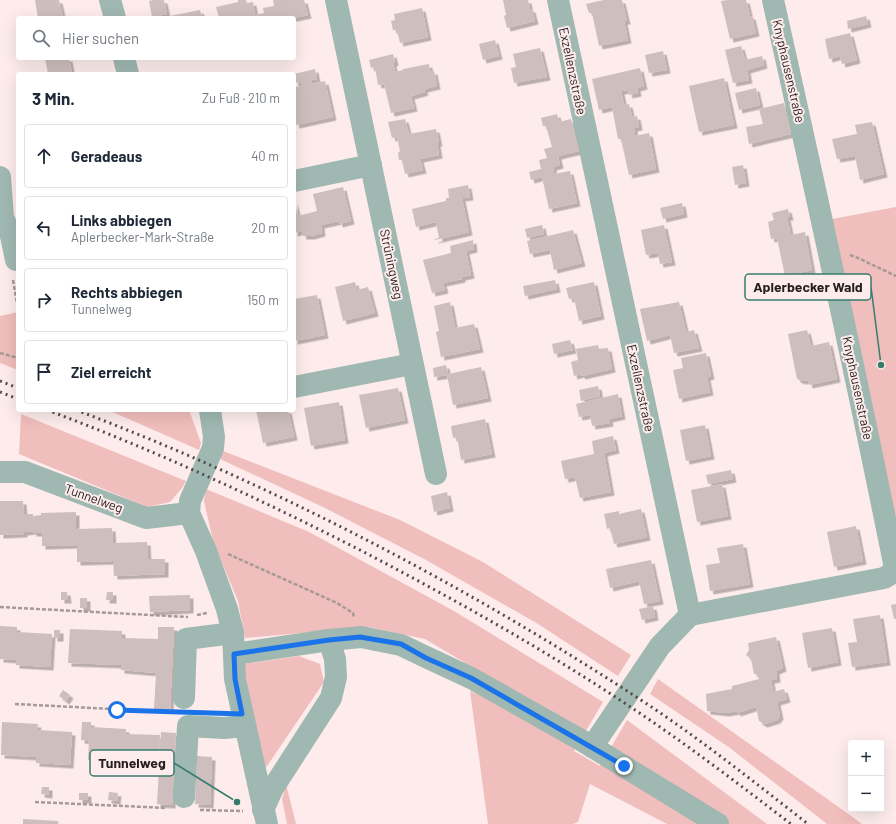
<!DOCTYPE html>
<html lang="de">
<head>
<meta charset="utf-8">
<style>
  :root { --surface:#fff; --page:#f6f6f7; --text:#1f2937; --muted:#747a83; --line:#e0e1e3 }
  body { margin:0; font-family:Barlow,sans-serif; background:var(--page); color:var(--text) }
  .controls { position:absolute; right:12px; bottom:12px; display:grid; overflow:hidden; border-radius:4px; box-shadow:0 4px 16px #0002 }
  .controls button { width:36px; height:36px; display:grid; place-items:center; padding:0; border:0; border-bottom:1px solid var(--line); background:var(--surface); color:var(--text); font:20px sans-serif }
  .stop { position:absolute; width:12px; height:12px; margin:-9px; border:3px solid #1a73e8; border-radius:50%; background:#fff }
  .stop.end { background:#1a73e8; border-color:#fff; box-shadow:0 1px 4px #0008 }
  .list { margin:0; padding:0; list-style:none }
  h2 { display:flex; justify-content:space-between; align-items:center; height:52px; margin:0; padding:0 16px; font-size:17px }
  h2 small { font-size:13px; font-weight:400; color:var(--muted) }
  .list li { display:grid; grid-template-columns:26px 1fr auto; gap:12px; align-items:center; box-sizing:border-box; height:64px; margin:0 8px 8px; padding:0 8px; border:1px solid var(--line); border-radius:4px }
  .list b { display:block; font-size:15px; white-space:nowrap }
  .list p { margin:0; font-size:13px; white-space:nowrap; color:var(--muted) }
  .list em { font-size:13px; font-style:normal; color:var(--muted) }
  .icon { flex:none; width:22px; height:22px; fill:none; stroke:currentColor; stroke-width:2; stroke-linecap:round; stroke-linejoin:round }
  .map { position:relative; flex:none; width:896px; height:824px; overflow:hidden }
  .search { position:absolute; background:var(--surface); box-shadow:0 4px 16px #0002; left:16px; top:16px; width:280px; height:44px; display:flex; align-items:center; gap:10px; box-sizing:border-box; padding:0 14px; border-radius:4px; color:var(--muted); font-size:15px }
  .panel { position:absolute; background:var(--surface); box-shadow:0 4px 16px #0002; left:16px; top:72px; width:280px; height:340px; border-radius:4px }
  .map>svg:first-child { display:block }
  .green { fill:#f0bebc }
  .building { fill:#cebebe; filter:url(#shadow) }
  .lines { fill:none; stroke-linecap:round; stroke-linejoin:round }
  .path { stroke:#a69a99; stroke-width:2.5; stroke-dasharray:4 2; stroke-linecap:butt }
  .minor { stroke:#a0b8b2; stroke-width:22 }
  .rail { stroke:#544b4b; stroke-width:3; stroke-dasharray:2 4; stroke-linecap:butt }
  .route { stroke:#1a73e8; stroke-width:5 }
  .labels { text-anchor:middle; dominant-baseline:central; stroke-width:4; stroke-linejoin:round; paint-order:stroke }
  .street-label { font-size:13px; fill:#241e1e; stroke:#fdeceb }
  .leader { fill:none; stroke:#377b6e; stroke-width:1.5 }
  .callout-dot { fill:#377b6e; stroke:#fdeceb; stroke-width:1.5 }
  .callout { fill:#fdeceb; stroke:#377b6e; stroke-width:1.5 }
  .callout-label { font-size:14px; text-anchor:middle; font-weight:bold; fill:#241e1e }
</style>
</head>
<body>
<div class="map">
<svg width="896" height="824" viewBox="0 0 896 824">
  <defs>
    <filter id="shadow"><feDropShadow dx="3.5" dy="3.5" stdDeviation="0" flood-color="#0004"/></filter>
  </defs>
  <rect width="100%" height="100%" fill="#fdeceb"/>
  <g class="green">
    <polygon points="896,207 896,546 827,220"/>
    <polygon points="18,312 18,370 0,363 0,316"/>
    <polygon points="108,410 189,410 201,443 199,450"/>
    <polygon points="21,414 186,481 182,488 170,502 147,507 19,454"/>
    <polygon points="223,451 400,520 483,562 631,655 618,676 538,624 426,560 323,507 220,459"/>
    <polygon points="206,489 309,532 454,611 603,702 574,751 600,766 627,720 767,824 667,824 590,784 578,822 573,824 488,824 470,691 502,705 506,687 425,639 368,627 245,638 238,601 213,541 204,501"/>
    <polygon points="299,656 320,664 324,682 265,769 243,664"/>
    <polygon points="658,679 854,818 862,824 827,824 730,748 650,694"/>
    <polygon points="286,784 296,824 287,824 282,799"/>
  </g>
  <g class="building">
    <polygon points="35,0 59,0 63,18 38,18"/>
    <polygon points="153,0 164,0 167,14 152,17 149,1"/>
    <polygon points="238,0 246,0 247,3 253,2 255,15 264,13 263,8 274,6 273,0 304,0 308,15 294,18 219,18 216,7 238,2"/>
    <polygon points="503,0 528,0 530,9 532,9 535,21 507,28 504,16 506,15"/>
    <polygon points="604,0 622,0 627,21 624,21 628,40 599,46 592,13 589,13 586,4"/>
    <polygon points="728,0 746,0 750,16 752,16 756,33 730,39 721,1"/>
    <polygon points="422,8 428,37 400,43 397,30 393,30 391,21 395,20 394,14"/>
    <polygon points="200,10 202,18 171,18 170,16"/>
    <polygon points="866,16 868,24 848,29 847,21"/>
    <polygon points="850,33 857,60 842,64 840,56 829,59 825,39"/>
    <polygon points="495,40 499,56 483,60 479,44"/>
    <polygon points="741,46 745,60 762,56 764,65 747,70 749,80 733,83 725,50"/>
    <polygon points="540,48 547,77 514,83 511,68 516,67 513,54"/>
    <polygon points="663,51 667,70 649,73 645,55"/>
    <polygon points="393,54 395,62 393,63 395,72 403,70 403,69 429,64 430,72 434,71 437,86 424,89 425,92 411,96 414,108 391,113 384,84 378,85 375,67 371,68 369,60"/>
    <polygon points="45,58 69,58 72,74 48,74"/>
    <polygon points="640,68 644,86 637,88 638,93 629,95 628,90 621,91 624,105 629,104 632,117 637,116 639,127 634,128 635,136 649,133 656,169 629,175 621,139 618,139 612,107 599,110 592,79"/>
    <polygon points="315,69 317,79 312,80 312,84 325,81 333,117 296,125 294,116 294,87 301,86 301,82 295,83 294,74"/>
    <polygon points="724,78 734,125 699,132 689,86"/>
    <polygon points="756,88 760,105 739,110 735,93"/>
    <polygon points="784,103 791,134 749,144 746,127 763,124 759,109"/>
    <polygon points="557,114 559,122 571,119 579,151 558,156 560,165 553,167 554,174 570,171 577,203 549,209 542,177 531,180 529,172 541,169 539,160 547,158 544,149 552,147 546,126 543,126 541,118"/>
    <polygon points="405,119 409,134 436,129 439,143 437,143 439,155 420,159 423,170 405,174 402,160 399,160 398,153 400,151 397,137 392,138 388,122"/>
    <polygon points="872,122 884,174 860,180 855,156 837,159 832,139 857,134 855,125"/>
    <polygon points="743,165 746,183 735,185 732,167"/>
    <polygon points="468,185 470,197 462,198 469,232 435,240 435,239 439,238 436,222 416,227 412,209 446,201 446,198 449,198 448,189"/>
    <polygon points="343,187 351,221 339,224 339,221 321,225 322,233 311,236 303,236 302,231 294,233 294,200 298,216 317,211 313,194"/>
    <polygon points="682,203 684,214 663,219 660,208"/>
    <polygon points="788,209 790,217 787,217 791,235 805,232 812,270 785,276 777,238 771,239 768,222 774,220 772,213"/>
    <polygon points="542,225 544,234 527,238 525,229"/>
    <polygon points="664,225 672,262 660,264 658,253 646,255 641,230"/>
    <polygon points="573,230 582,263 554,270 550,250 530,254 527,241"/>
    <polygon points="473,240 474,249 466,251 471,275 462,277 462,279 443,283 445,290 432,293 423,260 451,253 450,246"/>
    <polygon points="555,280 557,289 525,296 523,286"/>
    <polygon points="355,282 357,290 368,287 375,313 343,321 335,287"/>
    <polygon points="594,282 601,316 579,321 574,298 569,299 566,288"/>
    <polygon points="317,295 325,335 294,341 294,299"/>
    <polygon points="450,302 455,328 474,324 480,349 441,357 436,332 439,331 434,306"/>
    <polygon points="679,302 686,332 694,330 699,348 674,353 670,335 647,341 640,309"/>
    <polygon points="807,330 811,346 829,342 837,379 809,385 808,380 802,381 797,379 788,334"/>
    <polygon points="570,340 573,350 554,354 552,344"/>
    <polygon points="598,345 599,349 608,348 612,369 582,376 581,374 574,376 571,362 578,360 576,349"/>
    <polygon points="706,353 711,376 707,377 710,392 679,399 673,370 683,368 681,358"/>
    <polygon points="446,365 448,374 481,367 488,398 453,405 447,375 434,377 433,368"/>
    <polygon points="598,386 600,396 581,401 579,390"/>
    <polygon points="398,388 405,420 366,428 359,395"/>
    <polygon points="618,394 622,416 609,419 610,423 592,426 590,415 579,417 576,404"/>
    <polygon points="339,402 345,440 311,446 304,408"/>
    <polygon points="256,410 288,410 294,437 263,443"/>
    <polygon points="485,419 492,454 461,460 457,437 453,438 451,426"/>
    <polygon points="705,425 711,456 686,461 680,430"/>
    <polygon points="613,436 616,450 604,453 611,492 580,498 575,477 565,479 561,461 594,454 592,441"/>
    <polygon points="731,470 733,479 708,484 706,475"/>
    <polygon points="722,484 728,516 697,522 691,490"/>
    <polygon points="447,492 450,508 434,512 431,496"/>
    <polygon points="0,501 23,501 24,514 33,514 33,516 41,515 41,513 76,512 76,529 112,528 113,543 147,542 148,559 165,559 165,574 114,576 113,561 77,562 77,545 42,546 42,533 33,533 33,531 24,532 24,534 0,535"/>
    <polygon points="641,509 647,537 614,544 610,528 607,529 604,514 619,511 619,514"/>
    <polygon points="856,526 863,561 834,567 827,532"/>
    <polygon points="743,544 750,584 710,591 706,565 720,563 717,548"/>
    <polygon points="651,560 660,601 644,604 639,581 610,588 606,569"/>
    <polygon points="61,592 67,592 68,600 61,600"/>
    <polygon points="107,592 113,592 113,600 106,600"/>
    <polygon points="190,595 190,610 150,612 149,596"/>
    <rect x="80" y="598" width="7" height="10"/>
    <polygon points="896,604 896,619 894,619 891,605"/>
    <polygon points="653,606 655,617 642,620 639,609"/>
    <polygon points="880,615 887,662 852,667 848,643 857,642 853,619"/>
    <polygon points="0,626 17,627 17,632 52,634 50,667 16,665 16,660 0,659"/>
    <polygon points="158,627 174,627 170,710 154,709 156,673 121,670 121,665 68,663 70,629 122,631 122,638 158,639"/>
    <polygon points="832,628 838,662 808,668 802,633"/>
    <rect x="54" y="630" width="6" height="8"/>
    <polygon points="776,637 783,668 776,671 777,679 771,680 773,692 784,689 787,699 777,702 780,716 777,720 764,724 759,721 756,707 737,713 737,711 726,713 707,711 706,694 732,689 732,686 759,679 758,674 754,674 751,659 746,655 749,650 748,643"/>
    <polygon points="63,690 70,695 66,701 59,696"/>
    <polygon points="2,722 38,724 37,730 72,732 70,765 36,763 36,757 1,755"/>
    <polygon points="82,722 91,722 91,727 126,729 126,734 160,735 158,769 124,767 124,765 122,765 122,762 107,761 107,764 105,764 105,761 88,760 89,741 81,740"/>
    <polygon points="161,732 176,733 172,805 157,804"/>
    <polygon points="197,756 212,757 210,805 195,804"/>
    <polygon points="42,787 49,787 49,795 41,794"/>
    <polygon points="109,792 118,793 117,801 108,800"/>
    <rect x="79" y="793" width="9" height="7"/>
    <polygon points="23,819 58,821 58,824 23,824"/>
  </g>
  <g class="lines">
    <g class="path">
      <polyline points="850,255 858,258 896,276"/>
      <polyline points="13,280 18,309"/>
      <polyline points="0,353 18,358"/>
      <polyline points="228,554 337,603 353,613 354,618"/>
      <polyline points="0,607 188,617"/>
      <polyline points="197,615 207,613"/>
      <polyline points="15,704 170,712"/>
      <polyline points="35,802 167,808"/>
      <polyline points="200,810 243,811"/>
    </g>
    <g class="minor">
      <polyline points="110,0 115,18"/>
      <polyline points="336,0 436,474"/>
      <polyline points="558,0 690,615"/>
      <polyline points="124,58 128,74"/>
      <polyline points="0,177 3,217 11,236 16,260"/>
      <polyline points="294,181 371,165"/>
      <polyline points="294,387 412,364"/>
      <polyline points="210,410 214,437 213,448 190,501 189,513 206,551 227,609 233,633 235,679 267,824"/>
      <polyline points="0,472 25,472 146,518 189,513"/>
      <path d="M690 615 884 578 894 572V563C856 375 815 187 773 0"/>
      <polyline points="234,654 329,640 361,637 401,645 426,657 471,678 581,740 718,824"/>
      <polyline points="184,698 186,639 233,633"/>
      <polyline points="592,747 660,646 690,615"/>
      <polyline points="184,797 188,726 224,728 245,726"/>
      <polyline points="263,810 273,788 331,698 336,677 335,659 329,640"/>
    </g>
    <g class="rail">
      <polyline points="0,381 18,388"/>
      <polyline points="0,392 18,399"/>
      <path d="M47 410C154 450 258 498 360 550 454 599 547 651 635 710 689 746 740 785 791 824"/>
      <path d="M76 410C272 484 465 585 641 700 699 738 753 781 808 824"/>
    </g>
  </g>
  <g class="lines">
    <polyline class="route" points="117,710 242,714 235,679 234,654 329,640 360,637 401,644 426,658 471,678 624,766"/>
  </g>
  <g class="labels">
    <g class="street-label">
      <text transform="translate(573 71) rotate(78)">Exzellenzstraße</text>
      <text transform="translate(789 71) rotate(77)">Knyphausenstraße</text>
      <text transform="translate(392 264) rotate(78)">Strüningweg</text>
      <text transform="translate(641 388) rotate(78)">Exzellenzstraße</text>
      <text transform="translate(858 388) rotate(78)">Knyphausenstraße</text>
      <text transform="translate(94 498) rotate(20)">Tunnelweg</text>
    </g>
  </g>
  <path class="leader" d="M881 365L871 287M237 802L174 763"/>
  <g class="callout-dot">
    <circle cx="881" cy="365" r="4"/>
    <circle cx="237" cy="802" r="4"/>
  </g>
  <g class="callout">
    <rect x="745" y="274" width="126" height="26" rx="4"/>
    <rect x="90" y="750" width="84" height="26" rx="4"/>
  </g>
  <g class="callout-label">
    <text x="808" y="292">Aplerbecker Wald</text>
    <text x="132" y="768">Tunnelweg</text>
  </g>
</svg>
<div class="controls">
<button>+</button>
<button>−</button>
</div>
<div class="stop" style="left:117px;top:710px"></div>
<div class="stop end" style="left:624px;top:766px"></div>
<div class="search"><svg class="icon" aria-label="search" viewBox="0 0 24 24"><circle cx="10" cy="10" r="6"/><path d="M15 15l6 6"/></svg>Hier suchen</div>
<section class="panel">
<h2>3 Min.<small>Zu Fuß · 210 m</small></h2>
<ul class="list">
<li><svg class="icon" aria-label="ahead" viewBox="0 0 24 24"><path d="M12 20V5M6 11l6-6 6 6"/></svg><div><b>Geradeaus</b></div><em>40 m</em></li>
<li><svg class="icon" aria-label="left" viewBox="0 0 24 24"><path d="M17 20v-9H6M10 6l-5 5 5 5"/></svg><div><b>Links abbiegen</b><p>Aplerbecker-Mark-Straße</p></div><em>20 m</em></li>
<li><svg class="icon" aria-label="right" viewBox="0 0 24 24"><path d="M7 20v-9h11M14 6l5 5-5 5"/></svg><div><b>Rechts abbiegen</b><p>Tunnelweg</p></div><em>150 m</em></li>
<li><svg class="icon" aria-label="arrive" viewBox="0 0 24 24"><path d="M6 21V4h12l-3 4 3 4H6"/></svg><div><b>Ziel erreicht</b></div></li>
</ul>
</section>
</div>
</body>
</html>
